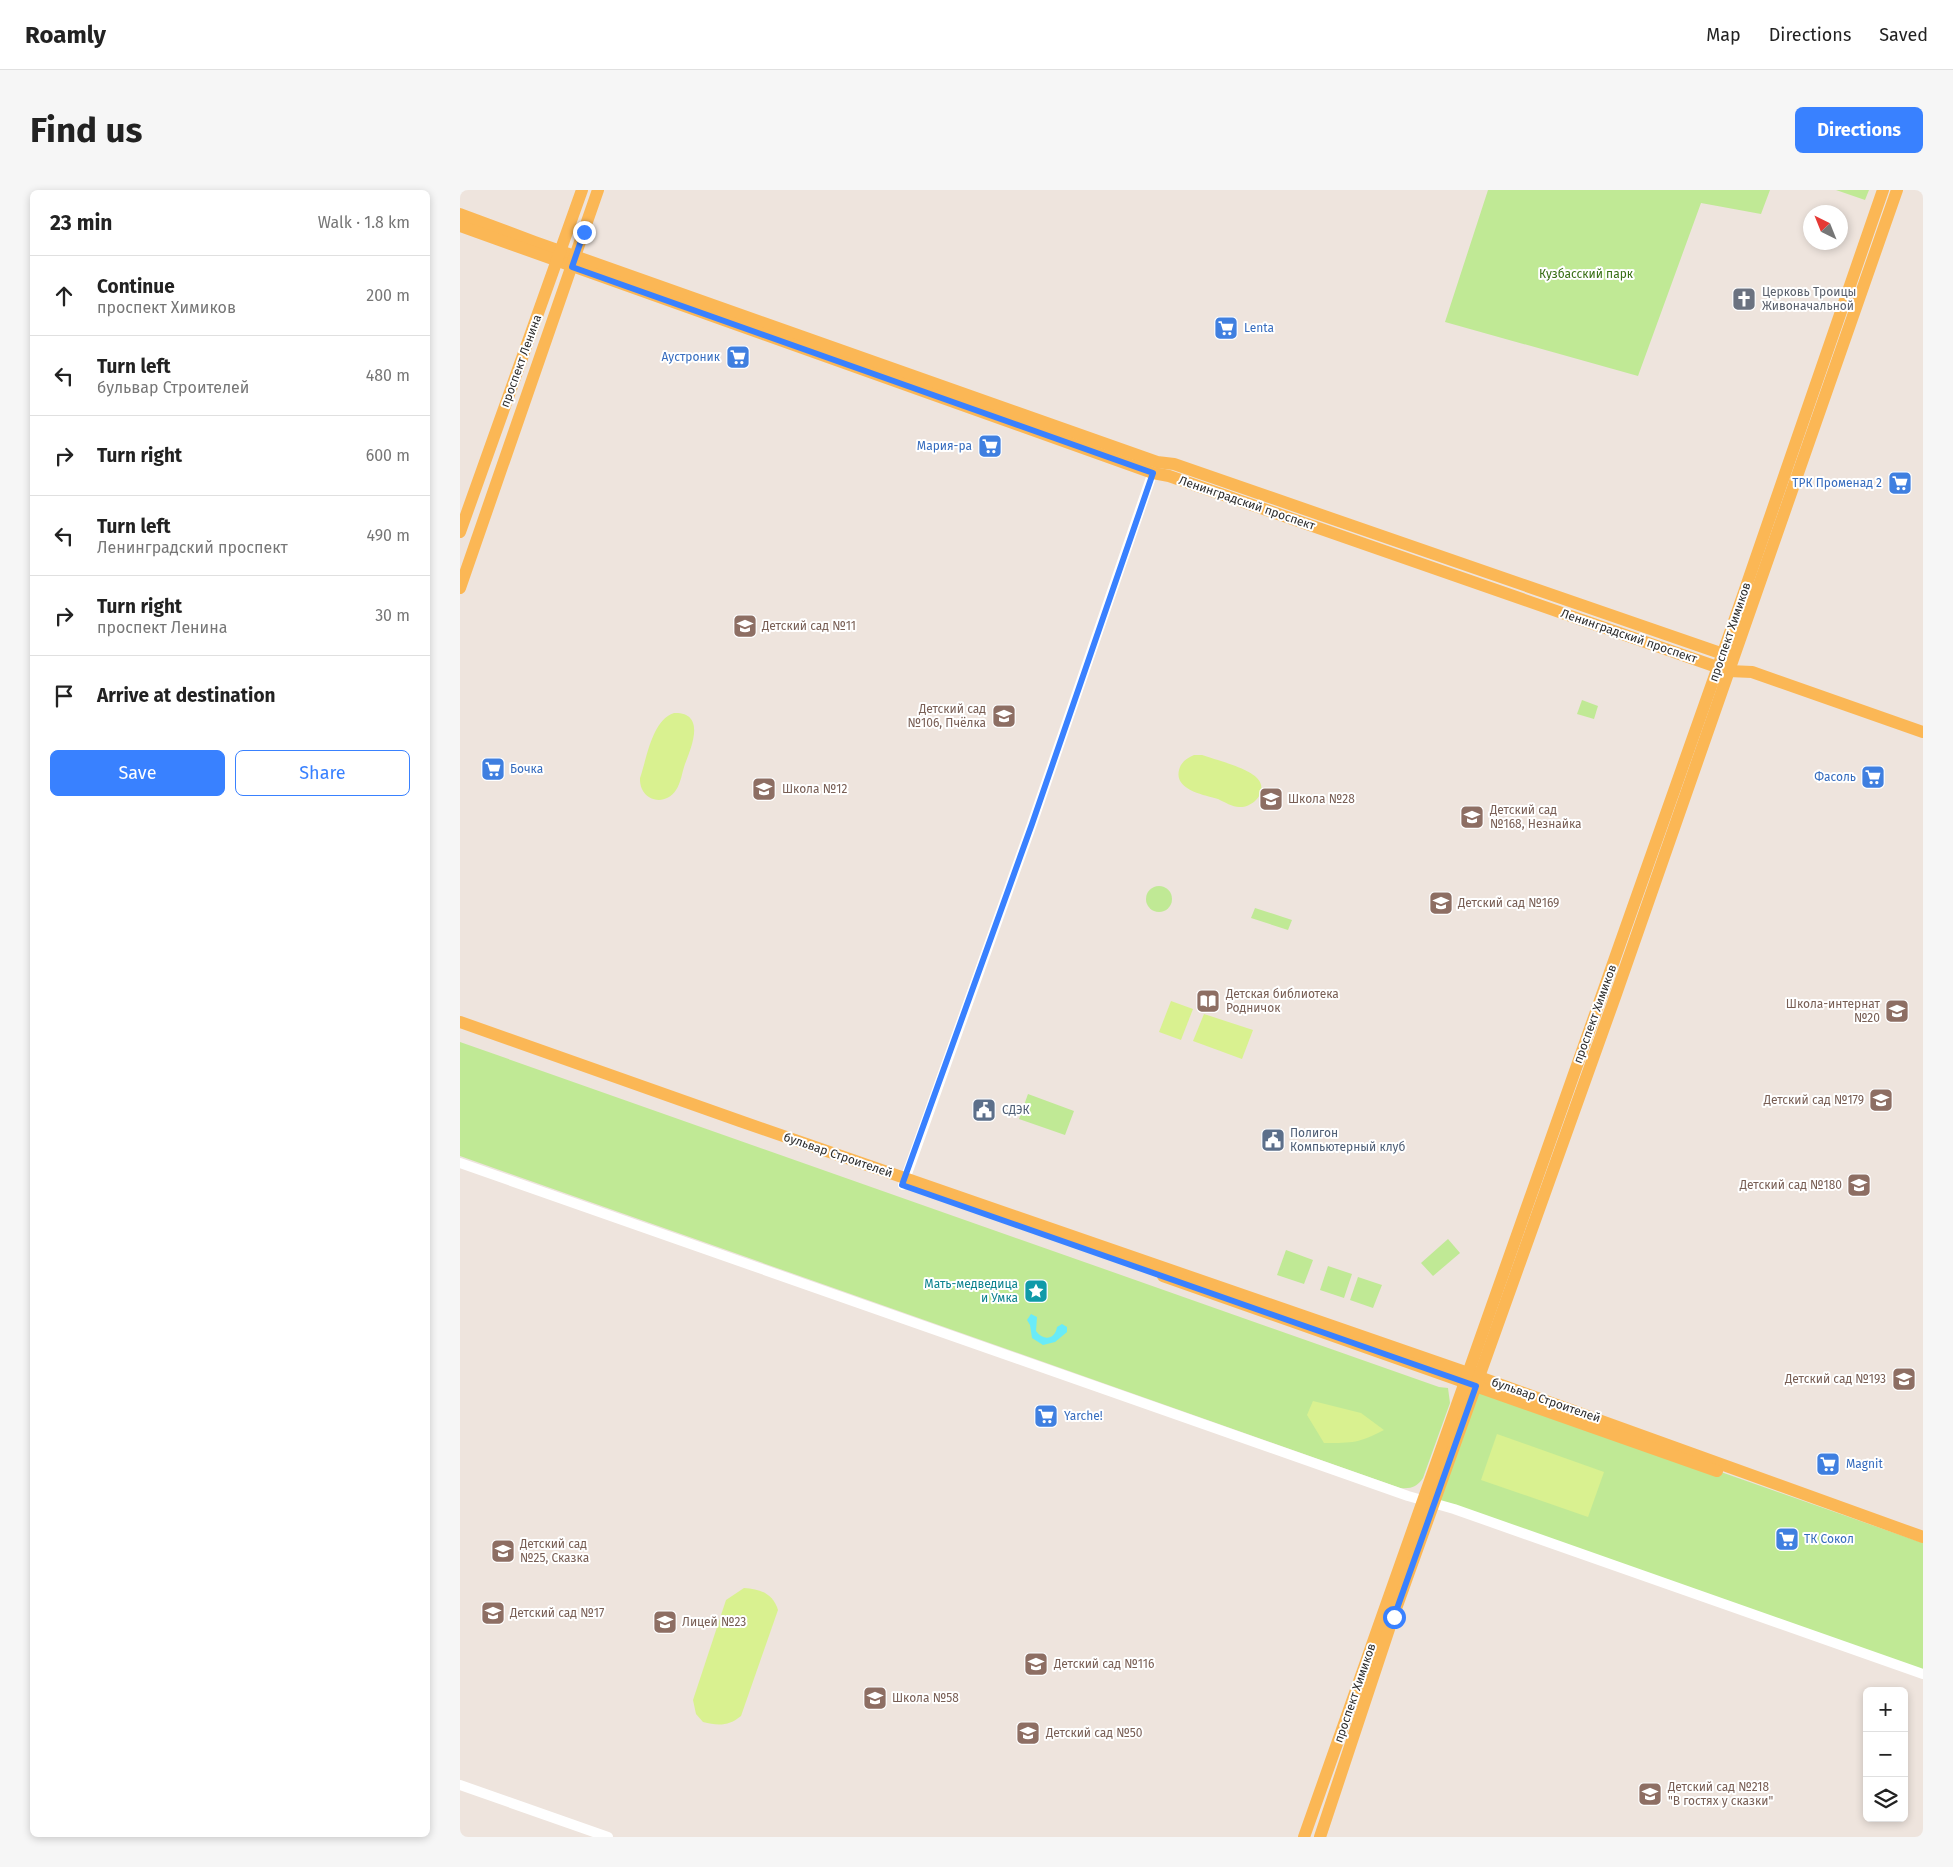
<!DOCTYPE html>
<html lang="en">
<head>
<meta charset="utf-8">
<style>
  :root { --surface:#fff; --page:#f6f6f6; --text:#222; --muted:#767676; --line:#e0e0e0; --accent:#3981ff }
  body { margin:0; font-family:"Fira Sans",sans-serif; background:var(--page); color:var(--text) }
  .controls { position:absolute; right:15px; bottom:15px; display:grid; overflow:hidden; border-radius:8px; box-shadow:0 2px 8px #0003 }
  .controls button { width:45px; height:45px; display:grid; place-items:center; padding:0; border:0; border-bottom:1px solid var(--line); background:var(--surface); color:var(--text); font:25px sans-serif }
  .compass { position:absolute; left:1343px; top:15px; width:45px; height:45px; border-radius:50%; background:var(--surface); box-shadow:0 2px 8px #0003; rotate:317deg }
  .stop { position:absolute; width:15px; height:15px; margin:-11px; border:4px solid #3981ff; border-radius:50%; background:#fff }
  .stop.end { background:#3981ff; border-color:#fff; box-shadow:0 1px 5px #0008 }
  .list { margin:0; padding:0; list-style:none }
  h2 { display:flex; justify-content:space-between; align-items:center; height:65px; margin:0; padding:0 20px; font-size:21px }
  h2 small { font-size:16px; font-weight:400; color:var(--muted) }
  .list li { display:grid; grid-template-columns:32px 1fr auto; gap:15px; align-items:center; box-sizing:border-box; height:80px; padding:0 20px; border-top:1px solid var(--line) }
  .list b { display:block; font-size:19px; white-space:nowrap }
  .list p { margin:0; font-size:16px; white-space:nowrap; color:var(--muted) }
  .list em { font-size:16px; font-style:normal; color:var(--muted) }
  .actions { display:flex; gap:10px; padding:15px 20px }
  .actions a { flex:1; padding:11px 0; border:1px solid var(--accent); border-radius:8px; text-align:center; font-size:18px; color:var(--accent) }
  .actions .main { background:var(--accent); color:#fff }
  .icon { flex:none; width:28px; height:28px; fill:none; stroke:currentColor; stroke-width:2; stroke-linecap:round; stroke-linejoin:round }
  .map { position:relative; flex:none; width:1463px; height:1647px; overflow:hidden; border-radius:8px }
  header { display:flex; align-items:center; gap:30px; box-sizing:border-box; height:70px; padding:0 25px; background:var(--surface); border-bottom:1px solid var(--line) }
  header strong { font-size:24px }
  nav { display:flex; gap:28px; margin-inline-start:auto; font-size:18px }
  .intro { display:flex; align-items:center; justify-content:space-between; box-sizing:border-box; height:120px; padding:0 30px }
  h1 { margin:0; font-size:35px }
  .button { padding:12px 22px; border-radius:8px; background:var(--accent); color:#fff; font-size:18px; font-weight:700 }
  main { display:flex; gap:30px; padding:0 30px }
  aside { flex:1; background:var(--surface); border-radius:8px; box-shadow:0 2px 8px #0003 }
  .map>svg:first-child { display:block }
  .green { fill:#c0e995 }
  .pitch { fill:#d9f190 }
  .water { fill:#69ebf8 }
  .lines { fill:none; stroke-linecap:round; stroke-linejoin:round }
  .minor { stroke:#fff; stroke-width:10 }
  .major { stroke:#fbb755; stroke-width:12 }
  .route { stroke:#3981ff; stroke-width:6 }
  .labels { text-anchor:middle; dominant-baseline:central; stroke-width:4; stroke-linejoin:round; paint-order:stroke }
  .park-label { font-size:12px; fill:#386f15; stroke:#fff }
  .worship-label { font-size:12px; fill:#5b616d; stroke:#fff; text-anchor:start }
  .shop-label { font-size:12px; fill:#366cbe; stroke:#fff; text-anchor:start }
  .street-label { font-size:12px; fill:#2c2c2c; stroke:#fff }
  .education-label { font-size:12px; fill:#785e54; stroke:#fff; text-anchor:start }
  .service-label { font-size:12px; fill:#4e5e75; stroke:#fff; text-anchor:start }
  .culture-label { font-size:12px; fill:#0d838f; stroke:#fff; text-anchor:end }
</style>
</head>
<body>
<header>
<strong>Roamly</strong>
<nav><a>Map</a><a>Directions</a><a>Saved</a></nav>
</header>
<div class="intro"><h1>Find us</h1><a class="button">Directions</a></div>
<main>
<aside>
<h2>23 min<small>Walk · 1.8 km</small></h2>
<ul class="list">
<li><svg class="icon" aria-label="ahead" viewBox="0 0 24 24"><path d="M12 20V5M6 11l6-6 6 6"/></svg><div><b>Continue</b><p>проспект Химиков</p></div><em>200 m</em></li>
<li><svg class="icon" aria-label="left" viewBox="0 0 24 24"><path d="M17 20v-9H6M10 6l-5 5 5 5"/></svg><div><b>Turn left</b><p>бульвар Строителей</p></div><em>480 m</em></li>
<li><svg class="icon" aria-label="right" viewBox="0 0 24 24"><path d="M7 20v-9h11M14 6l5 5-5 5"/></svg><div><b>Turn right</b></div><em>600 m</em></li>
<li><svg class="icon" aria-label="left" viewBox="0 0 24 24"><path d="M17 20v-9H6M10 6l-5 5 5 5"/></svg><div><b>Turn left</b><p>Ленинградский проспект</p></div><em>490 m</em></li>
<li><svg class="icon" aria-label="right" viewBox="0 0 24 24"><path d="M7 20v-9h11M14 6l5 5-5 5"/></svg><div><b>Turn right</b><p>проспект Ленина</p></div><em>30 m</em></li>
<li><svg class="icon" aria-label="arrive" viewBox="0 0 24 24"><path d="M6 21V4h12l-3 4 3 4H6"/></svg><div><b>Arrive at destination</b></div></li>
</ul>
<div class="actions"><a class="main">Save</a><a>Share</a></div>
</aside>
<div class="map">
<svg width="1463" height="1647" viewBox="0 0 1463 1647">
  <rect width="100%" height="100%" fill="#eee4dd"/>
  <g class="green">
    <polygon points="1028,0 1310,0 1301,24 1241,13 1178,186 985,132"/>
    <polygon points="1376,0 1409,0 1405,10"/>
    <polygon points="1122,510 1138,516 1134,529 1117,524"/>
    <circle cx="699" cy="709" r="13"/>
    <polygon points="795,718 832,730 828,740 791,728"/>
    <path d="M0 852 979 1197 988 1198 990 1213 963 1288C957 1297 951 1299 940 1298L0 966Z"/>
    <polygon points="568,904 614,921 605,945 559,929"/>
    <polygon points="988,1049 1000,1063 973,1086 961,1073"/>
    <polygon points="826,1060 853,1070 844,1094 817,1085"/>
    <polygon points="868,1076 892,1084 884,1108 860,1100"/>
    <polygon points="898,1087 922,1095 913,1118 890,1110"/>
    <polygon points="1016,1196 1463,1353 1463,1484 974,1315"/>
  </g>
  <g class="pitch">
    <path d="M214 523C247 522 231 558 225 574 222 582 221 593 216 600 204 618 179 610 180 588 187 568 192 530 214 523Z"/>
    <path d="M734 565H742C756 570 794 579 800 592 806 604 792 618 779 617 773 617 764 612 758 609 744 605 714 600 719 580 721 572 727 568 734 565Z"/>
    <polygon points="711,811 733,819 721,850 699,842"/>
    <polygon points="744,824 793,840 782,869 733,851"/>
    <path d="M853 1211 901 1223 924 1240C899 1253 893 1253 864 1253L847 1225Z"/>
    <polygon points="1037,1244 1144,1282 1128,1327 1021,1290"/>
    <path d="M284 1398C301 1399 313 1404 318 1420L281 1526C269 1536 258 1536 243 1532L236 1524 233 1510 266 1410Z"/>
  </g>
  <path class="water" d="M571 1124 577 1127 576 1141C583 1151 595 1150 597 1137L602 1134 607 1137V1142L595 1152 583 1155 572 1148 570 1135 567 1130Z"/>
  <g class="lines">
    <g class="minor">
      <polyline points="0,973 948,1306 994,1319 1463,1484"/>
      <polyline points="443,995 572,634 695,276"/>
      <polyline points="0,1595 148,1647"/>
    </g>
    <g class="major">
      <polyline points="0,24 75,52 697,272 714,274 1269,466"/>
      <polyline points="0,36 693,283 709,286 1257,477 1269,481 1292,482 1463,542"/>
      <polyline points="0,342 122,0"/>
      <polyline points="0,398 138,0"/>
      <polyline points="0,832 280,931 1008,1183 1463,1347"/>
      <polyline points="703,1086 1257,1281"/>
      <polyline points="844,1647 1271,440 1423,0"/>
      <polyline points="860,1647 933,1427 1155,807 1437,0"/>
    </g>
  </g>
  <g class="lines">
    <polyline class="route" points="124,42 112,77 693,283 572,634 442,995 1016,1196 934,1427"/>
  </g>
  <defs>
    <g id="church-square" transform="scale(1.25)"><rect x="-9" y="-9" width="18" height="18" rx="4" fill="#6b7280" stroke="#fff"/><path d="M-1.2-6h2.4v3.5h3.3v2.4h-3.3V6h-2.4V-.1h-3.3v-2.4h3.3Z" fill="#fff"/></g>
    <g id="supermarket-square" transform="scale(1.25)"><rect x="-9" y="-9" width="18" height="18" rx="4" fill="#3f7fe0" stroke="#fff"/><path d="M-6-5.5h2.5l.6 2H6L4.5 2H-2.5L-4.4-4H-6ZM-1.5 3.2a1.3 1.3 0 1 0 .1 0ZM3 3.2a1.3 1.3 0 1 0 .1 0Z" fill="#fff"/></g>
    <g id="school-square" transform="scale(1.25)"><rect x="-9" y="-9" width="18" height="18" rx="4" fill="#8d6e63" stroke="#fff"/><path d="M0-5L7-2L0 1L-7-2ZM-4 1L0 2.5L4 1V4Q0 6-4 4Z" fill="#fff"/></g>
    <g id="library-square" transform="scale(1.25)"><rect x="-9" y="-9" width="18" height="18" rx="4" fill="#8d6e63" stroke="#fff"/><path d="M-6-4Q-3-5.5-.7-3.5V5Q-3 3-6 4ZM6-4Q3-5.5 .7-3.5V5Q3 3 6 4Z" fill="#fff"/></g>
    <g id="civic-square" transform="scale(1.25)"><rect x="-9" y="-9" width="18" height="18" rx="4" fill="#5c6f8a" stroke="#fff"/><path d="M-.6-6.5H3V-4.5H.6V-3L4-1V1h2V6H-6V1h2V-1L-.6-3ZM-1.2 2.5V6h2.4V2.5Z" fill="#fff"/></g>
    <g id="sight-square" transform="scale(1.25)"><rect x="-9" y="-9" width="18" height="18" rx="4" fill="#0f9aa8" stroke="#fff"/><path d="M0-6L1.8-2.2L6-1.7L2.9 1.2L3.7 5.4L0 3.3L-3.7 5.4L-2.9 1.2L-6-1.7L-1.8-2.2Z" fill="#fff"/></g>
  </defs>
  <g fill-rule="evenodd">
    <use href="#church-square" x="1284" y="109"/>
    <use href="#supermarket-square" x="766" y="138"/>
    <use href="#supermarket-square" x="278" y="167"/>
    <use href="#supermarket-square" x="530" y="256"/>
    <use href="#supermarket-square" x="1440" y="293"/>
    <use href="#school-square" x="285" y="436"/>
    <use href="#school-square" x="544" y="526"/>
    <use href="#supermarket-square" x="33" y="579"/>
    <use href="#supermarket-square" x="1413" y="587"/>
    <use href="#school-square" x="304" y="599"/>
    <use href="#school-square" x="811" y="609"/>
    <use href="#school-square" x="1012" y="627"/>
    <use href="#school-square" x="981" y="713"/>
    <use href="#library-square" x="748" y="811"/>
    <use href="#school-square" x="1437" y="821"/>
    <use href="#school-square" x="1421" y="910"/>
    <use href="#civic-square" x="524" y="920"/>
    <use href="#civic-square" x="813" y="950"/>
    <use href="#school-square" x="1399" y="995"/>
    <use href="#sight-square" x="576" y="1101"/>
    <use href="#school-square" x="1444" y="1189"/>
    <use href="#supermarket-square" x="586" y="1226"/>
    <use href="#supermarket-square" x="1368" y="1274"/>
    <use href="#supermarket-square" x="1327" y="1349"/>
    <use href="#school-square" x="43" y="1361"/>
    <use href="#school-square" x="33" y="1423"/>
    <use href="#school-square" x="205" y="1432"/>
    <use href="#school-square" x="576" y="1474"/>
    <use href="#school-square" x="415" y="1508"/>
    <use href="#school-square" x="568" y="1543"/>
    <use href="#school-square" x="1190" y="1604"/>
  </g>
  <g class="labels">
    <g class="park-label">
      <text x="1126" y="84">Кузбасский парк</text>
    </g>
    <g class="worship-label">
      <text x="1302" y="102">Церковь Троицы<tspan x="1302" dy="14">Живоначальной</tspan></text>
    </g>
    <g class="shop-label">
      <text x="784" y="138">Lenta</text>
      <text x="260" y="167" text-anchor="end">Аустроник</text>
      <text x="512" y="256" text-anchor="end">Мария-ра</text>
      <text x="1422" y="293" text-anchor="end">ТРК Променад 2</text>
      <text x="50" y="579">Бочка</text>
      <text x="1396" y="587" text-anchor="end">Фасоль</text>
      <text x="604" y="1226">Yarche!</text>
      <text x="1386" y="1274">Magnit</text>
      <text x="1344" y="1349">ТК Сокол</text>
    </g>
    <g class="street-label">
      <text transform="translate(61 171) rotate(-70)">проспект Ленина</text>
      <text transform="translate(787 313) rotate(19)">Ленинградский проспект</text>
      <text transform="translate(1270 442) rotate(-71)">проспект Химиков</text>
      <text transform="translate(1169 446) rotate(19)">Ленинградский проспект</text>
      <text transform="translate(1135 824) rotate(-70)">проспект Химиков</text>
      <text transform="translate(378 965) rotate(19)">бульвар Строителей</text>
      <text transform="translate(1086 1210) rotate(19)">бульвар Строителей</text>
      <text transform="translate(895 1503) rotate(-71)">проспект Химиков</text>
    </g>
    <g class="education-label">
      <text x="302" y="436">Детский сад №11</text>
      <text x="526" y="519" text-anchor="end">Детский сад<tspan x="526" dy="14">№106, Пчёлка</tspan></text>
      <text x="322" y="599">Школа №12</text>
      <text x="828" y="609">Школа №28</text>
      <text x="1030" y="620">Детский сад<tspan x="1030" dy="14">№168, Незнайка</tspan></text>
      <text x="998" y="713">Детский сад №169</text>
      <text x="766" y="804">Детская библиотека<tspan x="766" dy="14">Родничок</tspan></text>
      <text x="1420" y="814" text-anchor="end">Школа-интернат<tspan x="1420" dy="14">№20</tspan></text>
      <text x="1404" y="910" text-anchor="end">Детский сад №179</text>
      <text x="1382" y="995" text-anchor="end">Детский сад №180</text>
      <text x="1426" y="1189" text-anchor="end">Детский сад №193</text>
      <text x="60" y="1354">Детский сад<tspan x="60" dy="14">№25, Сказка</tspan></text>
      <text x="50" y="1423">Детский сад №17</text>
      <text x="222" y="1432">Лицей №23</text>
      <text x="594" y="1474">Детский сад №116</text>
      <text x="432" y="1508">Школа №58</text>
      <text x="586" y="1543">Детский сад №50</text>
      <text x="1208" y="1597">Детский сад №218<tspan x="1208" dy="14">"В гостях у сказки"</tspan></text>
    </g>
    <g class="service-label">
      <text x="542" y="920">СДЭК</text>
      <text x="830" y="943">Полигон<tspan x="830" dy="14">Компьютерный клуб</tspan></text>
    </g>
    <g class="culture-label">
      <text x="558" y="1094">Мать-медведица<tspan x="558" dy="14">и Умка</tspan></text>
    </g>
  </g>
</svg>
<div class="controls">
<button>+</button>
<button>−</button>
<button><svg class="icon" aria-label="layers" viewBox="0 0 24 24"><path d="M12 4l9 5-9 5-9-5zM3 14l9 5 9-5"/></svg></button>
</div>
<svg class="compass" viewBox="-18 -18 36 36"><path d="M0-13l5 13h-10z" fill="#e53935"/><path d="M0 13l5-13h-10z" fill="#767676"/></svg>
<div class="stop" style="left:934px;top:1427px"></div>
<div class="stop end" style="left:124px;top:42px"></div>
</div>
</main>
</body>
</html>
